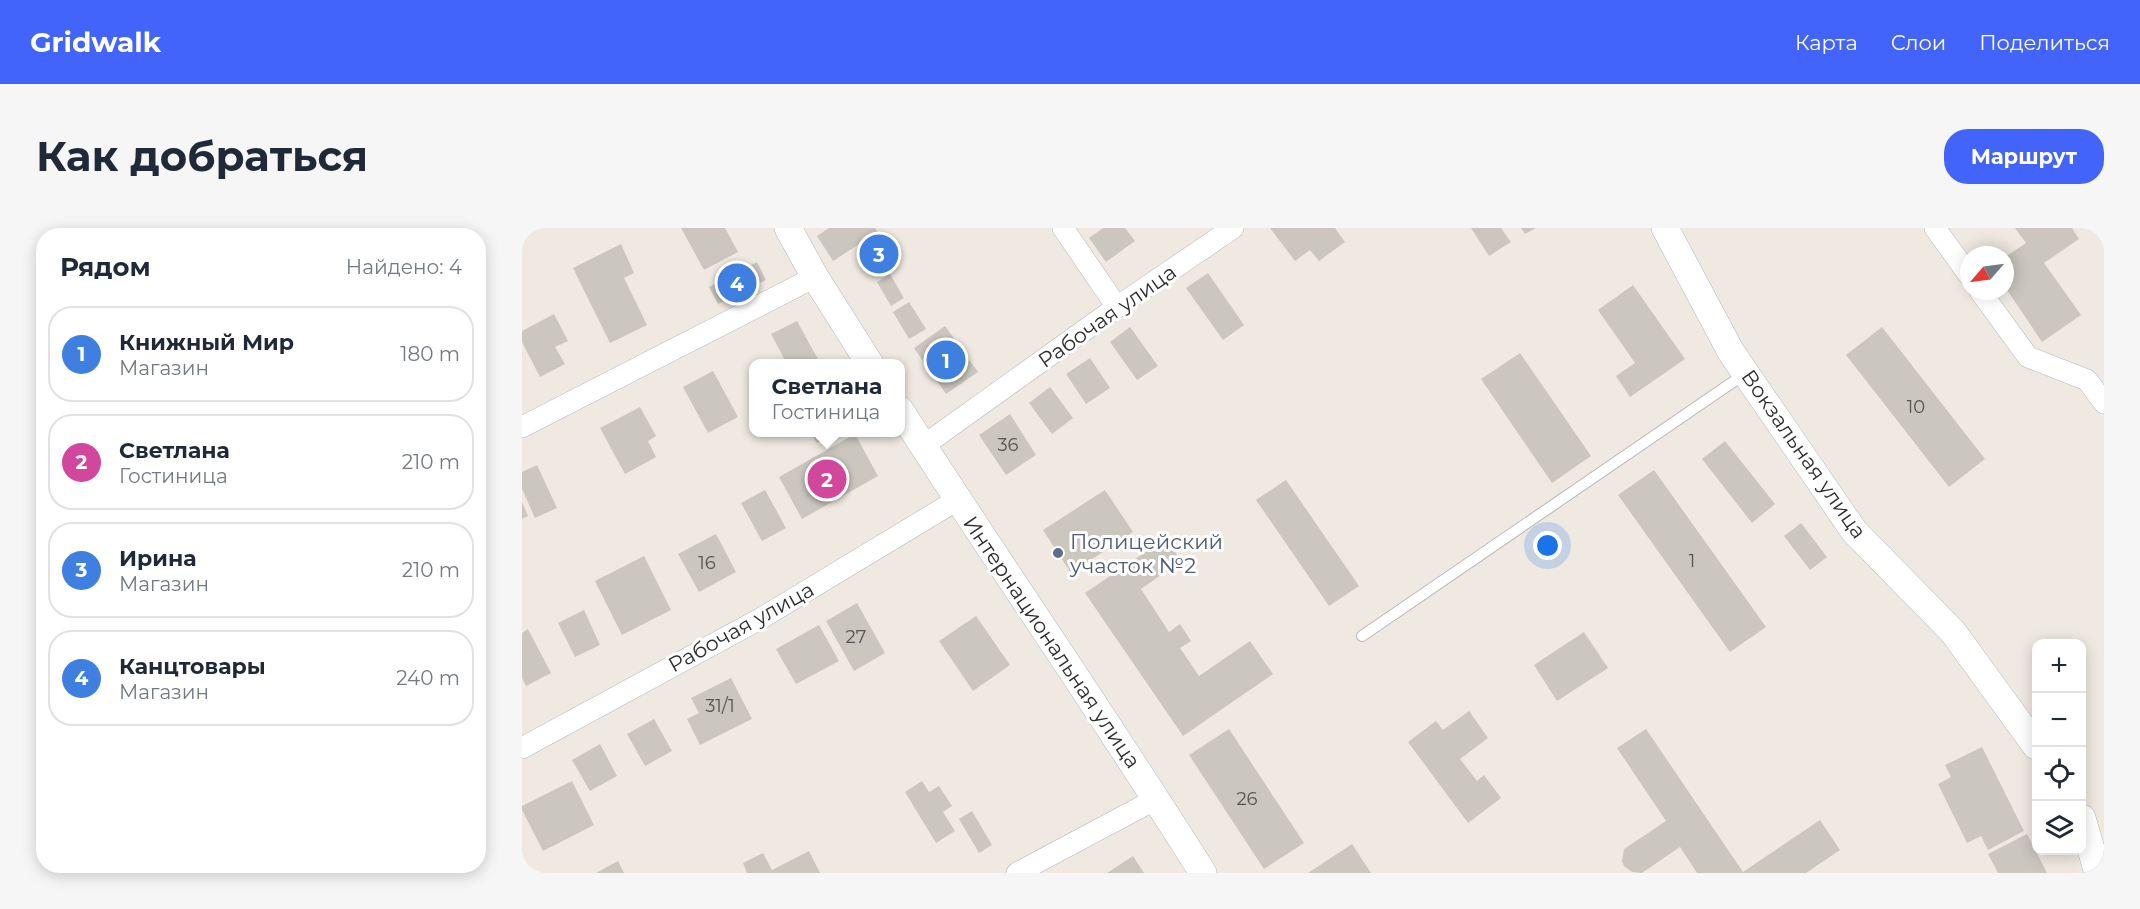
<!DOCTYPE html>
<html lang="ru">
<head>
<meta charset="utf-8">
<style>
  :root { --surface:#fff; --page:#f6f6f7; --text:#1f2937; --muted:#747a83; --line:#e0e1e3; --accent:#4264fb }
  body { margin:0; font-family:Montserrat,sans-serif; background:var(--page); color:var(--text) }
  .controls { position:absolute; right:18px; bottom:18px; display:grid; overflow:hidden; border-radius:12px; box-shadow:0 3px 15px #0003 }
  .controls button { width:54px; height:54px; display:grid; place-items:center; padding:0; border:0; border-bottom:2px solid var(--line); background:var(--surface); color:var(--text); font:30px sans-serif }
  .compass { position:absolute; left:1438px; top:18px; width:54px; height:54px; border-radius:50%; background:var(--surface); box-shadow:0 3px 15px #0003; rotate:242deg }
  .you { position:absolute; left:1026px; top:318px; width:21px; height:21px; margin:-15px; border:4px solid #fff; border-radius:50%; background:#1a73e8; box-shadow:0 0 0 9px #1a73e833 }
  .badge { display:grid; place-items:center; width:39px; height:39px; border-radius:50%; background:var(--accent); color:#fff; font-size:20px; font-weight:700 }
  .pin { position:absolute; translate:-50% -50%; border:3px solid #fff; box-shadow:0 2px 6px #0006 }
  .popup { position:absolute; left:227px; top:131px; width:156px; height:78px; box-sizing:border-box; display:grid; place-content:center; border-radius:12px; background:var(--surface); filter:drop-shadow(0 2px 4px #0005); font-size:20px; white-space:nowrap; color:var(--muted) }
  .popup b { font-size:22px; color:var(--text) }
  .popup::after { content:''; position:absolute; left:50%; top:100%; margin-left:-12px; border:12px solid transparent; border-top-color:var(--surface) }
  .list { margin:0; padding:0; list-style:none }
  h2 { display:flex; justify-content:space-between; align-items:center; height:78px; margin:0; padding:0 24px; font-size:26px }
  h2 small { font-size:20px; font-weight:400; color:var(--muted) }
  .list li { display:grid; grid-template-columns:39px 1fr auto; gap:18px; align-items:center; box-sizing:border-box; height:96px; margin:0 12px 12px; padding:0 12px; border:2px solid var(--line); border-radius:24px }
  .list b { display:block; font-size:22px; white-space:nowrap }
  .list p { margin:0; font-size:20px; white-space:nowrap; color:var(--muted) }
  .list em { font-size:20px; font-style:normal; color:var(--muted) }
  .icon { flex:none; width:33px; height:33px; fill:none; stroke:currentColor; stroke-width:2; stroke-linecap:round; stroke-linejoin:round }
  .map { position:relative; flex:none; width:1582px; height:645px; overflow:hidden; border-radius:24px }
  header { display:flex; align-items:center; gap:36px; box-sizing:border-box; height:84px; padding:0 30px; background:var(--accent); color:#fff }
  header strong { font-size:28px }
  nav { display:flex; gap:33px; margin-inline-start:auto; font-size:21px }
  .intro { display:flex; align-items:center; justify-content:space-between; box-sizing:border-box; height:144px; padding:0 36px }
  h1 { margin:0; font-size:42px }
  .button { padding:15px 27px; border-radius:24px; background:var(--accent); color:#fff; font-size:21px; font-weight:700 }
  main { display:flex; gap:36px; padding:0 36px }
  aside { flex:1; background:var(--surface); border-radius:24px; box-shadow:0 3px 15px #0003 }
  .map>svg:first-child { display:block }
  .building { fill:#cbc7bf }
  .lines { fill:none; stroke-linecap:round; stroke-linejoin:round }
  .service-casing { stroke:#b4b7c1; stroke-width:12 }
  .minor-casing { stroke:#b4b7c1; stroke-width:22 }
  .tertiary-casing { stroke:#b4b7c1; stroke-width:28 }
  .service { stroke:#fff; stroke-width:10 }
  .minor { stroke:#fff; stroke-width:21 }
  .tertiary { stroke:#fff; stroke-width:27 }
  .service-dot { fill:#5c6f8a; stroke:#fff; stroke-width:2 }
  .labels { text-anchor:middle; dominant-baseline:central; stroke-width:6; stroke-linejoin:round; paint-order:stroke }
  .number-label { font-size:18px; fill:#555452 }
  .street-label { font-size:21px; fill:#2e2e2e; stroke:#fff }
  .service-label { font-size:21px; fill:#4e5e75; stroke:#fff; text-anchor:start }
</style>
</head>
<body>
<header>
<strong>Gridwalk</strong>
<nav><a>Карта</a><a>Слои</a><a>Поделиться</a></nav>
</header>
<div class="intro"><h1>Как добраться</h1><a class="button">Маршрут</a></div>
<main>
<aside>
<h2>Рядом<small>Найдено: 4</small></h2>
<ul class="list">
<li><span class="badge" style="background:#3f7fe0">1</span><div><b>Книжный Мир</b><p>Магазин</p></div><em>180 m</em></li>
<li><span class="badge" style="background:#d1479c">2</span><div><b>Светлана</b><p>Гостиница</p></div><em>210 m</em></li>
<li><span class="badge" style="background:#3f7fe0">3</span><div><b>Ирина</b><p>Магазин</p></div><em>210 m</em></li>
<li><span class="badge" style="background:#3f7fe0">4</span><div><b>Канцтовары</b><p>Магазин</p></div><em>240 m</em></li>
</ul>
</aside>
<div class="map">
<svg width="1582" height="645" viewBox="0 0 1582 645">
  <rect width="100%" height="100%" fill="#efe9e1"/>
  <g class="building">
    <polygon points="159,0 203,0 216,24 182,42"/>
    <polygon points="307,0 353,0 356,4 311,33 295,8"/>
    <polygon points="581,0 603,0 613,13 584,34 567,10"/>
    <polygon points="748,0 813,0 823,14 797,33 788,22 773,33"/>
    <polygon points="949,0 979,0 989,14 967,28"/>
    <polygon points="999,0 1014,0 1003,6"/>
    <polygon points="1493,0 1550,0 1557,11 1522,35 1559,87 1520,114 1483,59 1483,29 1504,15"/>
    <polygon points="363,5 379,31 351,48 335,22"/>
    <polygon points="99,16 112,45 102,50 125,97 88,115 51,40"/>
    <polygon points="235,34 244,52 196,76 187,59"/>
    <polygon points="686,45 722,97 701,112 664,60"/>
    <polygon points="368,46 382,70 369,78 355,54"/>
    <polygon points="1111,57 1163,131 1108,169 1094,148 1113,135 1076,82"/>
    <polygon points="387,74 404,101 387,111 371,84"/>
    <polygon points="32,86 46,113 33,119 43,136 18,149 0,114 0,103"/>
    <polygon points="275,93 297,133 292,136 265,136 249,106"/>
    <polygon points="423,98 456,144 424,166 392,120"/>
    <polygon points="608,99 636,138 615,152 588,114"/>
    <polygon points="1360,99 1463,231 1427,259 1324,127"/>
    <polygon points="998,125 1069,228 1030,255 959,151"/>
    <polygon points="568,130 588,160 564,176 544,146"/>
    <polygon points="191,143 216,189 186,205 161,159"/>
    <polygon points="528,159 551,190 530,206 507,175"/>
    <polygon points="118,179 134,208 126,213 134,229 103,246 78,200"/>
    <polygon points="488,186 514,227 484,247 457,207"/>
    <polygon points="288,204 313,204 295,215"/>
    <polygon points="333,206 356,248 280,291 257,249"/>
    <polygon points="1203,213 1253,276 1230,295 1180,231"/>
    <polygon points="15,237 35,280 13,290 0,261 0,244"/>
    <polygon points="1132,242 1244,399 1208,424 1096,267"/>
    <polygon points="764,252 837,358 807,378 734,272"/>
    <polygon points="243,262 264,300 240,313 219,275"/>
    <polygon points="583,262 611,304 549,345 521,302"/>
    <polygon points="0,274 6,288 0,291"/>
    <polygon points="1279,295 1305,329 1288,342 1262,308"/>
    <polygon points="194,306 214,344 177,364 156,326"/>
    <polygon points="644,310 659,333 619,361 647,404 658,396 669,413 658,420 677,448 728,413 751,446 661,508 563,365"/>
    <polygon points="122,328 149,382 100,407 73,353"/>
    <polygon points="335,375 363,425 332,443 304,393"/>
    <polygon points="62,382 78,417 53,429 36,395"/>
    <polygon points="454,388 488,437 451,463 417,413"/>
    <polygon points="297,397 317,433 274,456 254,421"/>
    <polygon points="6,401 29,445 4,458 0,450 0,405"/>
    <polygon points="1062,404 1086,440 1035,473 1012,437"/>
    <polygon points="209,450 230,491 178,517 165,491 177,485 169,470"/>
    <polygon points="947,483 966,510 938,531 955,553 962,547 979,570 946,595 886,514 914,493 921,502"/>
    <polygon points="132,491 150,523 123,538 105,506"/>
    <polygon points="707,501 782,615 742,641 667,527"/>
    <polygon points="1124,501 1221,644 1298,592 1318,622 1284,645 1175,645 1158,619 1120,645 1110,644 1102,638 1100,633 1102,621 1144,593 1095,520"/>
    <polygon points="78,516 95,548 68,563 50,532"/>
    <polygon points="1460,519 1502,603 1466,622 1459,608 1445,615 1416,556 1429,549 1423,537"/>
    <polygon points="50,553 72,597 21,623 0,582 0,578"/>
    <polygon points="400,553 407,564 417,558 430,578 421,584 433,603 414,615 383,564"/>
    <polygon points="450,583 470,617 457,625 437,591"/>
    <polygon points="1505,606 1525,645 1476,645 1466,626"/>
    <polygon points="830,616 849,645 786,645"/>
    <polygon points="287,623 298,645 225,645 221,635 241,625 250,642"/>
    <polygon points="611,628 622,645 585,645"/>
    <polygon points="96,633 102,645 74,645"/>
  </g>
  <g class="lines">
    <g class="service-casing">
      <polyline id="service" points="840,408 1224,145"/>
    </g>
    <g class="minor-casing">
      <g id="minor">
        <polyline points="541,0 595,79"/>
        <polyline points="1413,0 1447,47"/>
        <polyline points="1458,63 1506,129 1565,152 1582,175"/>
        <polyline points="0,199 293,49"/>
        <polyline points="401,218 595,79 711,0"/>
        <polyline points="0,520 238,391 435,272"/>
        <polyline points="495,645 634,571"/>
      </g>
    </g>
    <g class="tertiary-casing">
      <g id="tertiary">
        <polyline points="266,0 293,49 348,136"/>
        <polyline points="1143,0 1209,124 1332,303 1431,404 1514,518"/>
        <path d="M378 182C478 338 583 489 681 645"/>
        <polyline points="1560,590 1576,645"/>
      </g>
    </g>
    <use href="#service" class="service"/>
    <use href="#minor" class="minor"/>
    <use href="#tertiary" class="tertiary"/>
  </g>
  <circle class="service-dot" cx="536" cy="325" r="6"/>
  <g class="labels">
    <g class="number-label">
      <text x="1394" y="179">10</text>
      <text x="486" y="217">36</text>
      <text x="1170" y="333">1</text>
      <text x="185" y="335">16</text>
      <text x="334" y="409">27</text>
      <text x="198" y="478">31/1</text>
      <text x="725" y="571">26</text>
    </g>
    <g class="street-label">
      <text transform="translate(585 88) rotate(-35)">Рабочая улица</text>
      <text transform="translate(1282 226) rotate(55)">Вокзальная улица</text>
      <text transform="translate(219 399) rotate(-29)">Рабочая улица</text>
      <text transform="translate(530 414) rotate(56)">Интернациональная улица</text>
    </g>
    <g class="service-label">
      <text x="548" y="313">Полицейский<tspan x="548" dy="24">участок №2</tspan></text>
    </g>
  </g>
</svg>
<div class="controls">
<button>+</button>
<button>−</button>
<button><svg class="icon" aria-label="locate" viewBox="0 0 24 24"><circle cx="12" cy="12" r="6"/><path d="M12 2v4M12 18v4M2 12h4M18 12h4"/></svg></button>
<button><svg class="icon" aria-label="layers" viewBox="0 0 24 24"><path d="M12 4l9 5-9 5-9-5zM3 14l9 5 9-5"/></svg></button>
</div>
<svg class="compass" viewBox="-18 -18 36 36"><path d="M0-13l5 13h-10z" fill="#e53935"/><path d="M0 13l5-13h-10z" fill="#747a83"/></svg>
<div class="you"></div>
<div class="pin badge" style="left:424px;top:132px;background:#3f7fe0">1</div>
<div class="pin badge" style="left:305px;top:251px;background:#d1479c">2</div>
<div class="popup"><b>Светлана</b>Гостиница</div>
<div class="pin badge" style="left:357px;top:26px;background:#3f7fe0">3</div>
<div class="pin badge" style="left:215px;top:55px;background:#3f7fe0">4</div>
</div>
</main>
</body>
</html>
